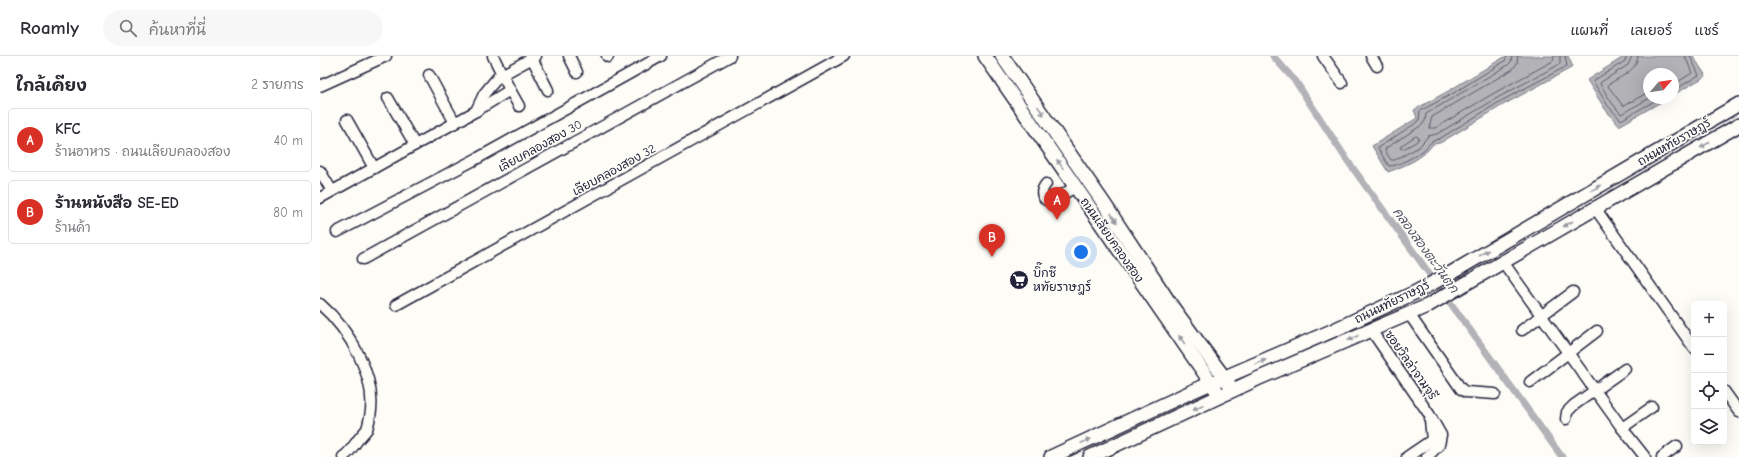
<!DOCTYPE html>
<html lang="th">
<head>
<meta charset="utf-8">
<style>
  :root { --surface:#fff; --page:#f7f7f7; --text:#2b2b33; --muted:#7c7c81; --line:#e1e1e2; --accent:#d93025 }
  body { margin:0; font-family:"Comic Neue","Playpen Sans Thai",sans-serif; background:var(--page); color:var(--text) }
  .controls { position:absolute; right:12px; bottom:12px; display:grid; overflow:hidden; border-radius:6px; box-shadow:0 4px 16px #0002 }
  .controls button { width:36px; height:36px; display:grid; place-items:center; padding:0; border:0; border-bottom:1px solid var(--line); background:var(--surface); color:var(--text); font:20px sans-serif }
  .compass { position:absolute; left:1323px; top:12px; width:36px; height:36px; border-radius:50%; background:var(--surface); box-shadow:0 4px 16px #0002; rotate:61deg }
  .you { position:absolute; left:761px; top:196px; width:14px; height:14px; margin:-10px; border:3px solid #fff; border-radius:50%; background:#1a73e8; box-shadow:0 0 0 6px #1a73e833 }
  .badge { display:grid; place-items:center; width:26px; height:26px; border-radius:50%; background:var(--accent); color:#fff; font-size:13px; font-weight:700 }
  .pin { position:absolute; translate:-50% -33px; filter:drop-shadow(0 1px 2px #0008) }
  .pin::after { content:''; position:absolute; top:21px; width:14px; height:12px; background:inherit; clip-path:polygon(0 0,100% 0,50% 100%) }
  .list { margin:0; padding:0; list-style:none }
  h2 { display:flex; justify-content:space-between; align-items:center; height:52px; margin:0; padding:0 16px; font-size:17px }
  h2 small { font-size:13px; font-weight:400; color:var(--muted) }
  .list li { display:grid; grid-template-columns:26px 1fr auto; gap:12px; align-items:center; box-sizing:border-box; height:64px; margin:0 8px 8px; padding:0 8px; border:1px solid var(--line); border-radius:6px }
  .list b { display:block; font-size:15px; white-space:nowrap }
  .list p { margin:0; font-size:13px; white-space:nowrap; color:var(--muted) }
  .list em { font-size:13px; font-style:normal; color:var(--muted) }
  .icon { flex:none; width:22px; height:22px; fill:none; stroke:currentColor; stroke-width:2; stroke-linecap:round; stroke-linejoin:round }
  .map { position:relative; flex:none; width:1419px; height:401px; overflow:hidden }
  header { display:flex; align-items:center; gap:24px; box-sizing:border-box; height:56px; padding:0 20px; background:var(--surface); border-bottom:1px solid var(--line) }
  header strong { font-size:19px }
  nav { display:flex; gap:22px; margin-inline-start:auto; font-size:14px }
  .search { width:280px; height:36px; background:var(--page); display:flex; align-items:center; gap:10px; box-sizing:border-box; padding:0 14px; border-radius:22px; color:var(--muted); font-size:15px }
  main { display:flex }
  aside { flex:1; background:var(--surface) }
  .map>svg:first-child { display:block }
  .water { fill:#b2b2b7; stroke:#787885 }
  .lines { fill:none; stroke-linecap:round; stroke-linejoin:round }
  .shore { stroke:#5c5c6d; stroke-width:1 }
  .canal { stroke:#b2b2b7; stroke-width:7 }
  .minor-casing { stroke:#22223b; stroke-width:13 }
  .major-casing { stroke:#22223b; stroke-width:16 }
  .minor { stroke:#fdfcf7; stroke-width:10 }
  .major { stroke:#fdfcf7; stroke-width:13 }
  .oneway { fill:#9a9aa2 }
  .labels { text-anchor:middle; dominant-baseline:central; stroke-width:3.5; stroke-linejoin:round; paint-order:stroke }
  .street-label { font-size:12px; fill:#22223b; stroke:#fdfcf7 }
  .poi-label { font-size:12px; fill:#22223b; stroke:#fdfcf7; text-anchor:start }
  .water-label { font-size:13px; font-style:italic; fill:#545466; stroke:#fdfcf7 }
</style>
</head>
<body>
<header>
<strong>Roamly</strong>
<div class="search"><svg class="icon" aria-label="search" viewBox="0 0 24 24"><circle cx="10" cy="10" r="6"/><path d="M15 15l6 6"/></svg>ค้นหาที่นี่</div>
<nav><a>แผนที่</a><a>เลเยอร์</a><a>แชร์</a></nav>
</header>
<main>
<aside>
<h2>ใกล้เคียง<small>2 รายการ</small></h2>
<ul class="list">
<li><span class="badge">A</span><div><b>KFC</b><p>ร้านอาหาร · ถนนเลียบคลองสอง</p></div><em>40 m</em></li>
<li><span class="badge">B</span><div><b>ร้านหนังสือ SE-ED</b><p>ร้านค้า</p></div><em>80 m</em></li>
</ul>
</aside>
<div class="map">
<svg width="1419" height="401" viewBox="0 0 1419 401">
  <rect width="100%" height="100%" fill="#fdfcf7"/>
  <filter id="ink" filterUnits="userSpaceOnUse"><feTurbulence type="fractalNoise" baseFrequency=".025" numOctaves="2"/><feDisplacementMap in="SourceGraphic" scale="8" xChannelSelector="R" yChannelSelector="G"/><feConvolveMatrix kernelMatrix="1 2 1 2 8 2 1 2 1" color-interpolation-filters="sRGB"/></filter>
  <g filter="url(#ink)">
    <g class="water">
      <path d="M1186 0H1248L1252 9 1251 12 1183 49 1120 87 1113 88C1103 103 1084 110 1068 116L1052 90 1097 62 1094 54 1130 34Z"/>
      <polygon points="1305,0 1373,0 1386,20 1353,39 1353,18 1329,18 1329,42 1348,42 1299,70 1285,53 1267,24"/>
    </g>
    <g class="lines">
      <g class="shore">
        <path d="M1187 0 1185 5 1132 38 1100 55 1099 65 1059 91 1058 93 1069 110C1076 111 1098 99 1104 94 1110 88 1110 85 1119 83L1181 45 1247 10 1245 0"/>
        <polyline points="1192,0 1191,6 1188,9 1106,58 1105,65 1102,69 1066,92 1065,95 1071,104 1075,104 1099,91 1108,80 1117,78 1179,41 1240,8 1240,0"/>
        <polyline points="1198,0 1197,7 1193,13 1112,61 1109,72 1115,72 1176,36 1233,5 1234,0"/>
        <polyline points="1307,0 1305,5 1273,25 1288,50 1301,64 1340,42"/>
        <polyline points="1312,0 1308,9 1281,26 1280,28 1292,47 1301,58 1330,42"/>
        <path d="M1318 0C1317 15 1300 21 1289 28L1288 30 1303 50 1329 36"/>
        <polyline points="1353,29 1372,17 1365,0"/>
        <polyline points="1353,35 1379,19 1370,0"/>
        <polygon points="1096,80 1099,82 1096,86 1083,93 1080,92 1081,90"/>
      </g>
      <polyline class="canal" points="953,0 976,26 1027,104 1242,401"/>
      <g class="minor-casing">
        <g id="minor">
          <polyline points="211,0 228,34"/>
          <polyline points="249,0 257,16"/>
          <polyline points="287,0 288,1"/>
          <polyline points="1003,0 1022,27"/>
          <polyline points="1051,0 1057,10"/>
          <polyline points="109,19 135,67"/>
          <polyline points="0,30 66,0"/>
          <polyline points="190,34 199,50"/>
          <polyline points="68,42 95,89"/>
          <polyline points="156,55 190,34 173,0"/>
          <polyline points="27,64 54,112"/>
          <polyline points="0,115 12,135"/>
          <path d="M726 128C722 133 720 138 726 144L742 139 755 131"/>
          <polyline points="0,142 156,55 164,38 178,21 216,0"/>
          <polyline points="1275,152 1374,292"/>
          <polyline points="17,176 158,102 341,0"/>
          <polyline points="43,203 410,0"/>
          <polyline points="1183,206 1302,372 1325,401"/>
          <path d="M0 248C29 273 58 322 50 361 49 365 48 370 47 373 44 377 40 381 37 385 33 391 29 397 23 401"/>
          <polyline points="76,249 524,0"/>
          <polyline points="1089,258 1141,333 1146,336 1175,338"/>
          <polyline points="1051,274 1109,358 1121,379 1119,389 1107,401"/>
          <polyline points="1202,274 1253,236"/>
          <polyline points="1210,326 1277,275"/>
          <polyline points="1404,335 1419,356"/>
          <polyline points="1246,363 1247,356 1254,349 1305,313"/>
          <polyline points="1302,372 1332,351"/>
          <polyline points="1087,401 1112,384 1110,364"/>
          <polyline points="1342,401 1357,390"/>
        </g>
      </g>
      <g class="major-casing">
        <g id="major">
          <polyline points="665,0 896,334"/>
          <polyline points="682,0 785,149 853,252 909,328"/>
          <polyline points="731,401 873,335 1014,274 1096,236 1131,217 1419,48"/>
          <polyline points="770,401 937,323 1107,250 1419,69"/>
        </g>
      </g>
      <use href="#minor" class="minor"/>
      <use href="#major" class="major"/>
    </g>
    <defs><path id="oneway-solid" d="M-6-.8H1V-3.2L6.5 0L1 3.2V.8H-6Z"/></defs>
    <g class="oneway">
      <use href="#oneway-solid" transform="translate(721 55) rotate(55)"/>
      <use href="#oneway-solid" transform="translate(1385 89) rotate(150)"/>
      <use href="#oneway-solid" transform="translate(740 108) rotate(-125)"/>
      <use href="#oneway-solid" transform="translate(1276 132) rotate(-30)"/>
      <use href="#oneway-solid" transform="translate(794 162) rotate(56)"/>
      <use href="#oneway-solid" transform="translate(1248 168) rotate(150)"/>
      <use href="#oneway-solid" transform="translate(1164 197) rotate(-31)"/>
      <use href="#oneway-solid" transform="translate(1033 282) rotate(156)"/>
      <use href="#oneway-solid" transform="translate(862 284) rotate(-125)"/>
      <use href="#oneway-solid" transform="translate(941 306) rotate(-24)"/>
      <use href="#oneway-solid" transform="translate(878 351) rotate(155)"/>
      <use href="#oneway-solid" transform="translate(766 385) rotate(-25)"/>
    </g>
  </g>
  <defs>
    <g id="supermarket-disc" transform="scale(1)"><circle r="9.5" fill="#22223b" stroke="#fdfcf7"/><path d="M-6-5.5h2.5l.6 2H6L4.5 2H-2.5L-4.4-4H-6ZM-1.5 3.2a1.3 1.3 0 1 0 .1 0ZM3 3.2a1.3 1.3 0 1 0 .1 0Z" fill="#fff"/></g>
  </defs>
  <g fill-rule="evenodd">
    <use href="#supermarket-disc" x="699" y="224"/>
  </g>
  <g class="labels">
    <g class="street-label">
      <text transform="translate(1354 86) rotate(-30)">ถนนหทัยราษฎร์</text>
      <text transform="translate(220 90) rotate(-29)">เลียบคลองสอง 30</text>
      <text transform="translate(294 114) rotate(-29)">เลียบคลองสอง 32</text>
      <text transform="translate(792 184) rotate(55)">ถนนเลียบคลองสอง</text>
      <text transform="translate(1072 246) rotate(-26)">ถนนหทัยราษฎร์</text>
      <text transform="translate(1091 309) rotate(55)">ซอยวิลล่าจามจุรี</text>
    </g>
    <g class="poi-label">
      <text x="713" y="217">บิ๊กซี<tspan x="713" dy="14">หทัยราษฎร์</tspan></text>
    </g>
    <g class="water-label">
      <text transform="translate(1106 194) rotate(54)">คลองสองตะวันตก</text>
    </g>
  </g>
</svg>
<div class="controls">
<button>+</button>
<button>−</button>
<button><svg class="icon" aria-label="locate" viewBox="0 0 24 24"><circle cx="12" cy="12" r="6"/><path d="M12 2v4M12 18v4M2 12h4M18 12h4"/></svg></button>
<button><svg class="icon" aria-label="layers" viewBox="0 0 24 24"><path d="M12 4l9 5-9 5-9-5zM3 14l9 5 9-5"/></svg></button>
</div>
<svg class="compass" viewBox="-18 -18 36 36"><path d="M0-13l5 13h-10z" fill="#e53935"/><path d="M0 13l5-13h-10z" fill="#7c7c81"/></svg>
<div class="you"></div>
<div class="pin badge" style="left:737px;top:164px">A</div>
<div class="pin badge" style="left:672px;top:201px">B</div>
</div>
</main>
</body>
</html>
